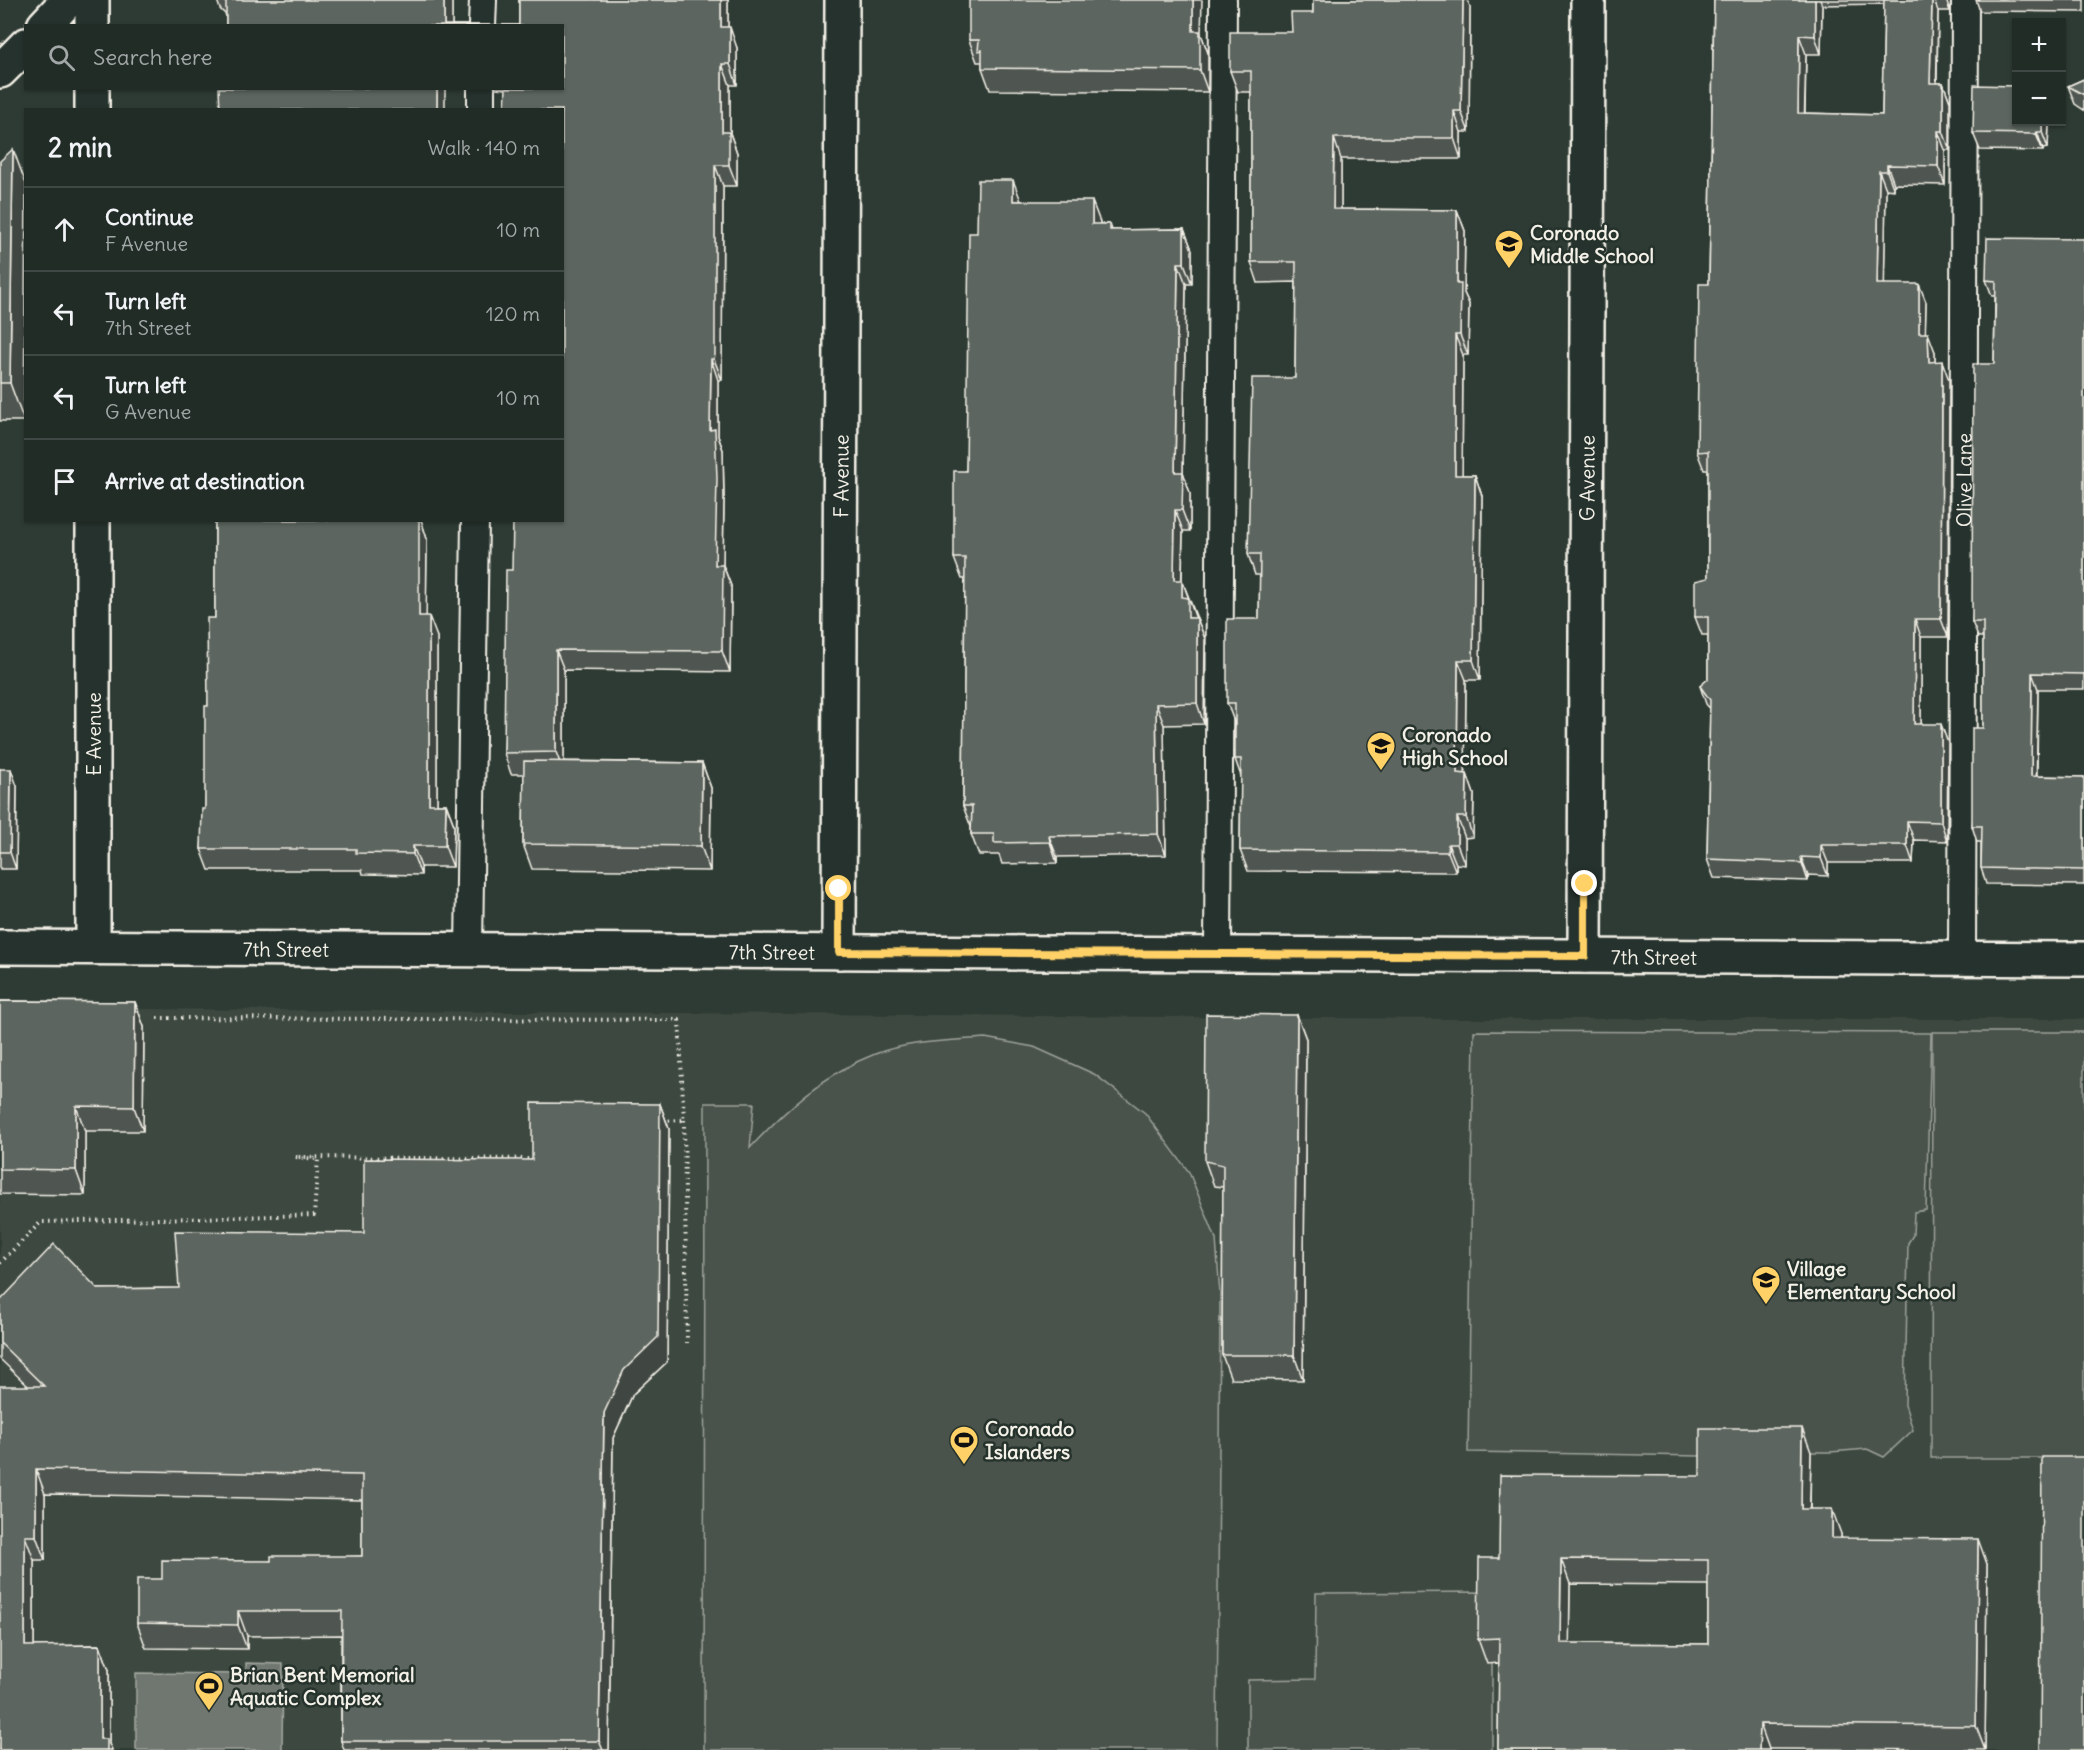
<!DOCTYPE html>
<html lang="en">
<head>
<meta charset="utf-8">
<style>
  :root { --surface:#222c27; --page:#2e3833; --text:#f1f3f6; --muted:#a2a7a7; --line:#3f4844 }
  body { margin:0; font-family:Delius,sans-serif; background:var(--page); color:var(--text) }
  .controls { position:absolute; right:18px; top:18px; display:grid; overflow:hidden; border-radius:0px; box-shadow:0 2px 4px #0004 }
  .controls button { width:54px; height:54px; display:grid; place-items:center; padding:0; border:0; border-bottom:2px solid var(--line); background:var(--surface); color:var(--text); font:30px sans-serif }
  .stop { position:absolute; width:18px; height:18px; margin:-14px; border:4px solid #ffd166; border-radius:50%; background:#fff }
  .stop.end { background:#ffd166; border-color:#fff; box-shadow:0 2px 6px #0008 }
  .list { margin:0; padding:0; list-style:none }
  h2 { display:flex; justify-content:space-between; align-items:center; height:78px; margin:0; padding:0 24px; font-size:26px }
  h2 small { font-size:20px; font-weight:400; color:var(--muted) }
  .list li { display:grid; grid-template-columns:39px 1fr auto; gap:18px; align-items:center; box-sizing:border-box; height:84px; padding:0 24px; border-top:2px solid var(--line) }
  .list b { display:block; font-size:22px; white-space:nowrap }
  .list p { margin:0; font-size:20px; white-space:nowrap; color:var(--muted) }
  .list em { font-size:20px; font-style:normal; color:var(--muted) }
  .icon { flex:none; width:33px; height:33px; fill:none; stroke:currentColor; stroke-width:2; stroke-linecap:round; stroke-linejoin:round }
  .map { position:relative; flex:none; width:2084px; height:1750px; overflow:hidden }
  .search { position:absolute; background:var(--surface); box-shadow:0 2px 4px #0004; left:24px; top:24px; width:540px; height:66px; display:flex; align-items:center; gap:15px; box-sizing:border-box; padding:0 21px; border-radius:0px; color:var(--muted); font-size:22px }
  .panel { position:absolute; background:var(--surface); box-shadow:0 2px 4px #0004; left:24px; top:108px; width:540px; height:414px; border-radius:0px }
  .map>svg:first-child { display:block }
  .built { fill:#3c4841 }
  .green { fill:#48524c; stroke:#9ea29a; stroke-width:1.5 }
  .water { fill:#6f7770; stroke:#a4a8a0; stroke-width:1.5 }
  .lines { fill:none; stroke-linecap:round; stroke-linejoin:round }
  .service-casing { stroke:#f4f1e8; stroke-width:30 }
  .minor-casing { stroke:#f4f1e8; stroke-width:38 }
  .tertiary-casing { stroke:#f4f1e8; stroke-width:38 }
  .path { stroke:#f4f1e8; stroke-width:4; stroke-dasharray:1.5 4.5; stroke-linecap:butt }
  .service { stroke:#26332d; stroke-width:26 }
  .minor { stroke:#26332d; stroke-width:33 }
  .tertiary { stroke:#26332d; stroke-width:33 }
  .wall { fill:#4f5751; stroke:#f4f1e8; stroke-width:1.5; fill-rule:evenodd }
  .shaded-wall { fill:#404742; stroke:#f4f1e8; stroke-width:1.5 }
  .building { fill:#5c655e; stroke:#f4f1e8; stroke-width:1.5; fill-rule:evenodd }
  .route { stroke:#ffd166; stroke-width:8 }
  .labels { text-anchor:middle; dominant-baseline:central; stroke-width:5; stroke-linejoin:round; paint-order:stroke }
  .poi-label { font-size:20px; font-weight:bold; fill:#f4f1e8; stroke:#26332d; text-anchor:start }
  .street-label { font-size:20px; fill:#f4f1e8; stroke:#26332d }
</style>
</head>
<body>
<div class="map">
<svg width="2084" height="1750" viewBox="0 0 2084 1750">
  <rect width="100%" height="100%" fill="#2e3b34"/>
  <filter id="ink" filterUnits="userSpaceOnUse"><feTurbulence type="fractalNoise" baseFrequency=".0167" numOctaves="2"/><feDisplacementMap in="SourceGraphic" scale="12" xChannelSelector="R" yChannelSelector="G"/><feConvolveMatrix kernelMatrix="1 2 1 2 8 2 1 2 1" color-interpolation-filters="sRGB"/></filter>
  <g filter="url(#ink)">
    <polygon class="built" points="0,1008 1449,1019 2084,1019 2084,1750 0,1750"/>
    <g class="green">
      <polygon points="1474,1031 1931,1033 1926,1210 1914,1212 1913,1235 1908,1243 1905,1405 1913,1430 1884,1457 1867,1449 1830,1452 1709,1452 1701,1456 1468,1452"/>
      <polygon points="1932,1032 2084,1032 2084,1458 1931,1458"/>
      <path d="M985 1038 1034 1047 1094 1074 1145 1113 1189 1172 1216 1239 1220 1295 1217 1750H704L705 1103H754L750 1148C785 1110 825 1073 875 1054 909 1041 948 1041 985 1038Z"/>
      <polygon points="1492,1592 1492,1750 1248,1750 1248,1680 1315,1679 1316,1593"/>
    </g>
    <polygon class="water" points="246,1663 283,1664 282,1750 136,1750 136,1673 246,1674"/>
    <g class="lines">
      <g class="service-casing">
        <g id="service">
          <polyline points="482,26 483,0"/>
          <polyline points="481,110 481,88"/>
          <polyline points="469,950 475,520"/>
          <polyline points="1218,954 1223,0"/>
          <path id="s1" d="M1962 958 1965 0"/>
        </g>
      </g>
      <g class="minor-casing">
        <g id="minor">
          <polyline points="92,26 92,0"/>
          <polyline points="92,88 92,110"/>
          <polyline points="93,520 93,947"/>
          <path id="s2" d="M0 947 2084 959"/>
          <path id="s3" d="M839 952 842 0"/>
          <path id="s4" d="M1585 956 1588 0"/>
        </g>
      </g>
      <g class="tertiary-casing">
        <g id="tertiary">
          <polyline points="44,26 68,0"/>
          <polyline points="0,71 26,45"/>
        </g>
      </g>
      <g class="path">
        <polyline points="157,1018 679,1020 684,1120 661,1121"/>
        <polyline points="684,1120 687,1343"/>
        <polyline points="0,1263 41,1222 314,1215 318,1159 295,1157 535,1159"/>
      </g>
      <use href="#service" class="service"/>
      <use href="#minor" class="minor"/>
      <use href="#tertiary" class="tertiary"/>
    </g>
    <g class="wall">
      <polygon points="217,0 452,0 452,25 519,25 519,0 728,0 728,27 737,48 737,85 730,85 730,133 737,153 737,186 723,186 722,376 722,380 718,380 718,436 723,450 724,499 723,565 731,586 730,672 564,670 564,761 702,763 711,788 710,871 532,869 523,844 524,774 511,774 504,753 512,570 562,520 506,89 496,88 562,88 562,26 226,26 226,15 220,9"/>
      <polygon points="1313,0 1468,0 1470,7 1469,132 1461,132 1461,159 1341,159 1341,209 1457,210 1465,231 1464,293 1469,304 1468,355 1463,355 1462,475 1475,475 1482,496 1480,680 1466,680 1465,774 1467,774 1474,794 1473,837 1465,838 1465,865 1456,864 1456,872 1248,871 1240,850 1241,776 1235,759 1235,724 1227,703 1259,619 1260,575 1255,575 1248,554 1295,378 1296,282 1258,283 1251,262 1251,92 1238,92 1230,71 1292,32 1313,13"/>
      <path d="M1714 0H1951L1950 11H1938L1937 83H1943L1950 102V150H1945V185L1894 184V190L1886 189 1884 284 1926 302 1925 333 1935 352V362L1949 380 1948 637H1921V724L1948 743 1947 841 1914 840 1913 863H1828V876L1808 875V881L1714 878 1707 859 1710 709 1706 704 1700 686 1708 679V635H1702L1695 617 1708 578V470H1704L1697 452 1709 284ZM1884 4 1882 115 1805 113 1806 54H1821L1822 5Z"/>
      <polygon points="1976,0 2084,0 2084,12 1980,11"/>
      <polygon points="1201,34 1208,53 1208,92 990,90 982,68 982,62 977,62 969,40"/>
      <polygon points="2084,79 2084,110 2075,104 2068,86"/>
      <polygon points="2049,122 2048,148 2043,149 2043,151 1980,150 1973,133"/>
      <polygon points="0,161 24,421 0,421"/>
      <polygon points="1021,201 1100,222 1100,224 1110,224 1112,230 1184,229 1192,250 1192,284 1186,284 1183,472 1190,493 1190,531 1183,531 1182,580 1205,639 1204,724 1164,725 1166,855 1057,857 1057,863 1002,864 999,855 979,855 971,834 971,827 963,806 965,579 962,579 954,558 966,471 977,233"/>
      <polygon points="2084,239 2084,689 2038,689 2037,776 2084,777 2084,885 1986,884 1981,868 1981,842 1977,842 1972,826 1983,728 1983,637 1978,637 1972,622 1994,364 1995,296 1992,296 1986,280"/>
      <polygon points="215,520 421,520 427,539 426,616 437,637 437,804 446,804 454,825 453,867 421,867 421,875 363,874 362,870 209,870 201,849 205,809 208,706 215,618"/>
      <polygon points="0,769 17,786 16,869 0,869"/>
      <polygon points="0,1001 135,1002 144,1027 143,1131 85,1131 85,1195 0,1194"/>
      <polygon points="1297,1015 1306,1039 1303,1380 1231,1379 1222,1355 1223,1187 1214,1186 1205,1161"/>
      <polygon points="660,1104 669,1129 667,1362 633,1394 613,1438 609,1750 344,1750 341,1741 341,1635 247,1636 247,1649 146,1648 137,1623 162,1579 271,1561 362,1556 362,1500 45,1494 45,1560 34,1560 34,1646 100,1645 109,1670 109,1744 112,1750 0,1750 28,1386 0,1359 0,1301 98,1289 179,1288 364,1233"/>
      <path d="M1811 1452 1810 1509 1841 1534V1538L1987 1564 1985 1750 1769 1749V1750H1498L1499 1663 1487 1664 1478 1639 1499 1558 1700 1476ZM1570 1584 1708 1585V1644L1569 1643Z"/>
    </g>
    <g class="shaded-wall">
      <rect x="444" y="0" width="8" height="26"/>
      <polygon points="721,0 728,0 728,48 721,27"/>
      <polygon points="1193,0 1202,0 1201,34 1208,53 1208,92 1200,70 1193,31"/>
      <polygon points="1463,0 1468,0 1470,7 1469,132 1461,111"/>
      <polygon points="1815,0 1820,0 1822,5 1821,54 1815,36"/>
      <polygon points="1932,0 1934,0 1938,11 1936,101 1930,83"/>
      <polygon points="1946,0 1951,0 1950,11"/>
      <polygon points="730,27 737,48 737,85 730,64"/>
      <polygon points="1799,35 1806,54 1804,132 1798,113"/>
      <polygon points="722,64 730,85 730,133 737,153 737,186 729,165 722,132"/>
      <polygon points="1943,83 1950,102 1950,150 1943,131"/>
      <rect x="437" y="88" width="8" height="22"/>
      <polygon points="1454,111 1461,132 1461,159 1454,138"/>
      <polygon points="2042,122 2049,122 2048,148 2042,132"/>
      <polygon points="1938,131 1945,150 1945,185 1938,166"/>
      <polygon points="2037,132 2043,149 2043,151 2036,134"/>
      <polygon points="1334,138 1341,159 1341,229 1333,209"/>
      <polygon points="13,149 26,184 24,421 10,383"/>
      <polygon points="715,165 723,186 722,380 714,359"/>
      <polygon points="1887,165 1894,184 1894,190 1887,171"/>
      <polygon points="1879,171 1886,189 1884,302 1877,284"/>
      <polygon points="1013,180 1021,201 1013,201"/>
      <polygon points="1092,201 1100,222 1100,245 1092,224"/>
      <polygon points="1457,210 1465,231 1464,293 1469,304 1468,355 1460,335 1457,284"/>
      <polygon points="1184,229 1192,250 1192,284 1184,263"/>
      <polygon points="1178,263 1186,284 1183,472 1190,493 1190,531 1182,510 1175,472"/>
      <polygon points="1919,284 1926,302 1925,352 1919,333"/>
      <polygon points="1928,333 1935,352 1935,380 1929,362"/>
      <polygon points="1455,335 1463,355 1462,496 1455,475"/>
      <polygon points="711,359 718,380 718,436 723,450 724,499 723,565 731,586 730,672 722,651 715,565 710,430"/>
      <polygon points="1942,361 1949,380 1948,637 1941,619"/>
      <polygon points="1475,475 1482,496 1480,680 1473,660"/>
      <polygon points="1175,510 1183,531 1181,601 1174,580"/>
      <polygon points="414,520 421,520 427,539 426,637 419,616"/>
      <polygon points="1182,580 1196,619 1188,618 1182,597"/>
      <polygon points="429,616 437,637 437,825 429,804"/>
      <polygon points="1197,618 1205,639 1204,724 1197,703"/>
      <polygon points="1915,619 1921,637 1921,742 1914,724"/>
      <polygon points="556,650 564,670 564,773 556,752"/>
      <polygon points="1458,660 1466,680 1465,794 1457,773"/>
      <polygon points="2032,673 2038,689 2036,792 2031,776"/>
      <polygon points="1156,704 1164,725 1166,855 1158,834"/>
      <polygon points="1941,724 1948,743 1947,841 1941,822"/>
      <polygon points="702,763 711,788 710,871 701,846"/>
      <polygon points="11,769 17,786 16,869 10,852"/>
      <polygon points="1467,774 1474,794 1473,837 1466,817"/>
      <polygon points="446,804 454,825 453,867 445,846"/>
      <polygon points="1457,817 1465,838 1465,865 1457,844"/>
      <polygon points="1907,821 1914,840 1913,863 1907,845"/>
      <polygon points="1049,836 1057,857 1057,863 1050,842"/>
      <polygon points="1448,844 1456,864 1456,872 1448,852"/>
      <polygon points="1821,845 1828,863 1828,876 1821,858"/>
      <polygon points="413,846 421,867 421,875 413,854"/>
      <polygon points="1801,857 1808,875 1808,881 1802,863"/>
      <polygon points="135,1002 144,1027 143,1131 134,1107"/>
      <polygon points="1297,1015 1306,1039 1303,1380 1294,1355"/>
      <polygon points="660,1104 669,1129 667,1362 633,1394 613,1438 609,1750 603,1750 599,1741 604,1413"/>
      <polygon points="76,1106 85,1131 85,1195 76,1170"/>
      <polygon points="1802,1428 1811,1452 1809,1533 1801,1509"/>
      <polygon points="36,1469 45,1494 45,1560 36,1536"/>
      <polygon points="1832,1509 1841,1534 1841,1562 1832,1538"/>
      <polygon points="25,1536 34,1560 34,1671 25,1646"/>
      <polygon points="1978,1539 1987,1564 1985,1750 1976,1726"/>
      <polygon points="1561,1559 1570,1584 1569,1667 1560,1643"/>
      <polygon points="238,1611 247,1636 247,1649 238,1625"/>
      <polygon points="100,1645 109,1670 109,1744 112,1750 104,1750 100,1739"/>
      <polygon points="1760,1724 1769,1749 1769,1750 1759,1750"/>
    </g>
    <g class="building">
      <polygon points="224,0 444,0 444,25 519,25 519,0 721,0 721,27 730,27 730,64 722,64 722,132 729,132 729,165 715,165 715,355 714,359 711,359 710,430 715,429 717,478 715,565 723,565 722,651 556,650 556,752 504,753 506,570 512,570 513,520 562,520 562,110 505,110 506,88 562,88 562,26 226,26 226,2"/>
      <polygon points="969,0 1193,0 1193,31 1200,31 1200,70 982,68 982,50 978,51 979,40 969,40"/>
      <polygon points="1313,0 1463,0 1461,111 1454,111 1454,138 1334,138 1333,209 1457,210 1457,284 1461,284 1460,335 1455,335 1455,475 1475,475 1473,660 1458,660 1457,773 1467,774 1466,817 1457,817 1457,844 1448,844 1448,852 1240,850 1241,759 1235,759 1235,703 1227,703 1227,619 1259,619 1260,554 1248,554 1252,378 1295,378 1296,262 1251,262 1251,71 1230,71 1230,32 1292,32 1291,13 1313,13"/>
      <polygon points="1714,0 1815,0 1815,36 1799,35 1798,113 1882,115 1884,0 1932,0 1930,83 1943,83 1943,131 1938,131 1938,166 1887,165 1887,171 1879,171 1877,284 1919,284 1919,333 1928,333 1929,362 1942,361 1941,619 1915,619 1914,724 1941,724 1941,822 1907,821 1907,845 1821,845 1821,858 1801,857 1802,863 1707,859 1710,700 1700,686 1708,679 1708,617 1695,617 1695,581 1708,578 1708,451 1697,452 1699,284 1709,284"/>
      <polygon points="2084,79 2084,95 2068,86"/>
      <polygon points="1974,85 2016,86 2016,122 2042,122 2042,132 2037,132 2036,134 1973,133"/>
      <polygon points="219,88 437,88 437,110 220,110"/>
      <polygon points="13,149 10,383 0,383 0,161"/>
      <polygon points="978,180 1013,180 1013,201 1092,201 1092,224 1110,224 1110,230 1184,229 1184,263 1178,263 1175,472 1183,472 1182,510 1175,510 1174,580 1182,580 1182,597 1188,598 1188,618 1197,618 1197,703 1156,704 1158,834 1049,836 1050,842 994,843 994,834 971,834 972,806 963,806 965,558 954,558 954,471 966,471 969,233 977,233"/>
      <polygon points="1987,238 2084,239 2084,674 2032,673 2031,776 2084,777 2084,870 1981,868 1982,826 1972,826 1972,728 1983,728 1983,622 1972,622 1973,364 1994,364 1996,281 1986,280"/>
      <polygon points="215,520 419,520 419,616 429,616 429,804 446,804 445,846 413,846 413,854 356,853 356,849 201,849 202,809 205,809 205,706 208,706 207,618 215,618"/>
      <polygon points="524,761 702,763 701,846 523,844"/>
      <polygon points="0,769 11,769 10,852 0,852"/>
      <polygon points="0,1001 135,1002 134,1107 76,1106 76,1170 0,1169"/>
      <polygon points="1206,1014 1297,1015 1294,1355 1222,1355 1223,1165 1205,1161"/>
      <polygon points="532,1103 660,1104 658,1337 624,1370 604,1413 599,1741 341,1741 342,1611 238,1611 238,1625 137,1623 137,1579 162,1579 162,1560 271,1561 271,1556 362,1556 362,1475 36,1469 36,1536 25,1536 25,1646 100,1645 100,1739 107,1739 107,1750 0,1750 0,1386 44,1386 0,1343 0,1301 54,1244 98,1289 179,1288 175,1231 364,1233 364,1159 532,1160"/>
      <path d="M1700 1428H1802L1801 1509H1832V1538L1978 1539 1976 1726 1760 1724 1759 1750H1498L1499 1638 1478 1639 1479 1558H1499L1500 1475 1700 1476ZM1561 1559 1708 1560V1644L1560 1643Z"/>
      <polygon points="2042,1457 2084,1457 2084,1750 2040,1750"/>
    </g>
  </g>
  <g class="lines" filter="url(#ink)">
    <polyline class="route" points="839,889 839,952 1585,956 1585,884"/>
  </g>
  <defs>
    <g id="school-pin" transform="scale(1.5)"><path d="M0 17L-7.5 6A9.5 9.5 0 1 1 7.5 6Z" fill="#ffd166" stroke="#26332d"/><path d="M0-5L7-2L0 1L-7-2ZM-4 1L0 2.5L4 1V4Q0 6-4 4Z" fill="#111"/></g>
    <g id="stadium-pin" transform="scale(1.5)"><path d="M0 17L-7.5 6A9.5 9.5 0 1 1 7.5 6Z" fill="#ffd166" stroke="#26332d"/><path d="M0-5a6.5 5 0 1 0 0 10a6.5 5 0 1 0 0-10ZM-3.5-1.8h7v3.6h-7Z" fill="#111"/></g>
  </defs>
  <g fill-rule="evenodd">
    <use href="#school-pin" x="1509" y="244"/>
    <use href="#school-pin" x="1381" y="746"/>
    <use href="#school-pin" x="1766" y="1280"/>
    <use href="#stadium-pin" x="964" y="1440"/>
    <use href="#stadium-pin" x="209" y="1686"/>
  </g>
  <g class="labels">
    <g class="poi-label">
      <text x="1530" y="232">Coronado<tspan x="1530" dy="23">Middle School</tspan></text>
      <text x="1402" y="734">Coronado<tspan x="1402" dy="23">High School</tspan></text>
      <text x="1787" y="1268">Village<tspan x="1787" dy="23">Elementary School</tspan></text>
      <text x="985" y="1428">Coronado<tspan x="985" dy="23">Islanders</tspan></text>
      <text x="230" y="1674">Brian Bent Memorial<tspan x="230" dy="23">Aquatic Complex</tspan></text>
    </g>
    <g class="street-label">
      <text stroke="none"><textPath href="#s3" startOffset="476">F Avenue</textPath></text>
      <text stroke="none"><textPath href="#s4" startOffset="478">G Avenue</textPath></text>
      <text stroke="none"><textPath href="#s1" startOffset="478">Olive Lane</textPath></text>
      <text transform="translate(93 734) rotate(-90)">E Avenue</text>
      <text stroke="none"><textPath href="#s2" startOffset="286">7th Street</textPath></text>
      <text stroke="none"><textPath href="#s2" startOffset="772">7th Street</textPath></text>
      <text stroke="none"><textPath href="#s2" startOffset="1654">7th Street</textPath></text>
    </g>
  </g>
</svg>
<div class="controls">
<button>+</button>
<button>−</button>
</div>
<div class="stop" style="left:839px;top:889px"></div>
<div class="stop end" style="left:1585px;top:884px"></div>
<div class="search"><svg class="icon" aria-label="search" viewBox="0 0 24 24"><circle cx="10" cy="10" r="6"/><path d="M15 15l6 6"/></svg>Search here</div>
<section class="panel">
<h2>2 min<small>Walk · 140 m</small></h2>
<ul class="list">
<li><svg class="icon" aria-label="ahead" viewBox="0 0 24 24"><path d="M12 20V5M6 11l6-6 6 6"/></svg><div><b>Continue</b><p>F Avenue</p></div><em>10 m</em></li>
<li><svg class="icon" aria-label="left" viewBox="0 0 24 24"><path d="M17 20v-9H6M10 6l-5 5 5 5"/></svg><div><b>Turn left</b><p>7th Street</p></div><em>120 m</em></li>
<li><svg class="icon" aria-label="left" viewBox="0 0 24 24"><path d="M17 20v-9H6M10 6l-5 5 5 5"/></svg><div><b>Turn left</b><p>G Avenue</p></div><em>10 m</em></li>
<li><svg class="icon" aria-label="arrive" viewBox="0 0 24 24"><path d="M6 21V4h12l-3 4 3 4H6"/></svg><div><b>Arrive at destination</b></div></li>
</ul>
</section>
</div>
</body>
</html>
